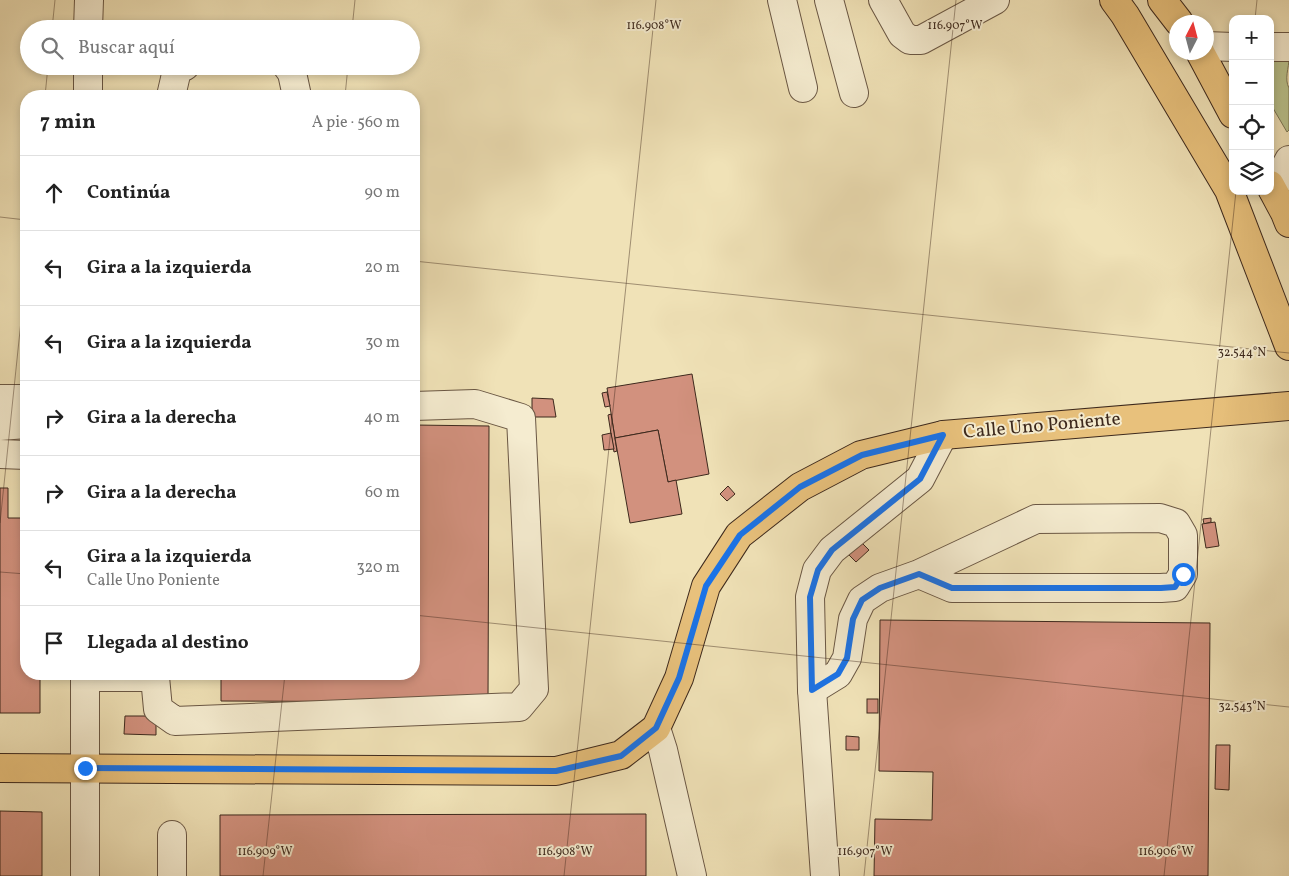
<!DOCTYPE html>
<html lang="es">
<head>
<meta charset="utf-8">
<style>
  :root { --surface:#fff; --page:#f2f2f2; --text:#222; --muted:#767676; --line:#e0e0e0 }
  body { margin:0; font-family:Vollkorn,serif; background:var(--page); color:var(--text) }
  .controls { position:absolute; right:15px; top:15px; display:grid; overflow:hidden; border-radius:10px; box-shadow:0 2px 8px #0003 }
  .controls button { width:45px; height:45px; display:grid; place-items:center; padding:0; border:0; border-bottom:1px solid var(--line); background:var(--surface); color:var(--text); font:25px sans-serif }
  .compass { position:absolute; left:1169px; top:15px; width:45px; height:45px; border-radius:50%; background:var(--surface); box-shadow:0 2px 8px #0003; rotate:6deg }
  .stop { position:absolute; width:15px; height:15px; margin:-11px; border:4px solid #1a73e8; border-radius:50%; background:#fff }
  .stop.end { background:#1a73e8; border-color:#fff; box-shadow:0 1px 5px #0008 }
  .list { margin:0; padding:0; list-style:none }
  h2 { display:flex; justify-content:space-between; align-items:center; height:65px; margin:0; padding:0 20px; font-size:21px }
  h2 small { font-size:16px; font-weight:400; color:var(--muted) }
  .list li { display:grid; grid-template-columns:32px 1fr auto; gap:15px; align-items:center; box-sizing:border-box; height:75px; padding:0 20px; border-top:1px solid var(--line) }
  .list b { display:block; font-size:19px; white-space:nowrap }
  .list p { margin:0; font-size:16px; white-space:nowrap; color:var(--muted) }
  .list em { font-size:16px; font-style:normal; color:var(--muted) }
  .icon { flex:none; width:28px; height:28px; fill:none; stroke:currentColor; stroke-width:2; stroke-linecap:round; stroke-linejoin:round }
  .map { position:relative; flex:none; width:1289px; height:876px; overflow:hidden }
  .search { position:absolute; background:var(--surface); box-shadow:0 2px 8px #0003; left:20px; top:20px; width:400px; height:55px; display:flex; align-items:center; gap:12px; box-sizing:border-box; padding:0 18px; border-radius:28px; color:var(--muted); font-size:19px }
  .panel { position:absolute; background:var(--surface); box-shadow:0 2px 8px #0003; left:20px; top:90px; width:400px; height:590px; border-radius:20px }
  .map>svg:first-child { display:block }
  .green { fill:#bac38e; stroke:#7c7656 }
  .building { fill:#d2917e; stroke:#3d291d }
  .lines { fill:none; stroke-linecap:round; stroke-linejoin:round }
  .minor-casing { stroke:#6a5744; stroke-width:30 }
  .major-casing { stroke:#3d291d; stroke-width:30 }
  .minor { stroke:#f5ecd0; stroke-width:28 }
  .major { stroke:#e8c17c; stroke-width:28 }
  .route { stroke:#1a73e8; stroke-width:6 }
  .ticks { fill:none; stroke:#3d291d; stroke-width:1; stroke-opacity:0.45 }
  .labels { text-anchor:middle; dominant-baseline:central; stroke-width:4; stroke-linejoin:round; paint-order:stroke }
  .street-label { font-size:19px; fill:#3d291d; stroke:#f5ecd0 }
  .ticks-label { font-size:12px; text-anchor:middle; fill:#3d291d; stroke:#f5ecd0; stroke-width:4; stroke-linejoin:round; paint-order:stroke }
</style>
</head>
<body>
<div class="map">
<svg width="1289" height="876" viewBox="0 0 1289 876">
  <rect width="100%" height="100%" fill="#f0e2b7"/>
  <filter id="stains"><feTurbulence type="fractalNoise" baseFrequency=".004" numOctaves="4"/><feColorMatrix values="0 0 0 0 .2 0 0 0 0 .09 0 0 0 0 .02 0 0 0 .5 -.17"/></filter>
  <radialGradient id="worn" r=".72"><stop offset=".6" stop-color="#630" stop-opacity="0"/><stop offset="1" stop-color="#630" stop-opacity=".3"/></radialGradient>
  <path class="green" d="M1289 58C1289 68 1284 79 1289 88V130L1287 132 1270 103V60Z"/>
  <g class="building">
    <polygon points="692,374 709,474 668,482 658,430 615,438 607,388"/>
    <polygon points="607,392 610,406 605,407 602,393"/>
    <polygon points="532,398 553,399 556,417 532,417"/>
    <polygon points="611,414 617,451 614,452 608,415"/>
    <polygon points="414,425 489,426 488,702 221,701 221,674 414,674"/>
    <polygon points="658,430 668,482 676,480 682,514 630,523 615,438"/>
    <polygon points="611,433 614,449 604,450 602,435"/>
    <polygon points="728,486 735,494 727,501 720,494"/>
    <polygon points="0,488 8,488 8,518 26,518 26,674 40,674 40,713 0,713"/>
    <polygon points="1211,518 1211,522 1204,524 1203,519"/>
    <polygon points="1215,522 1219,546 1206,548 1202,524"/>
    <polygon points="861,542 869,550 856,562 848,554"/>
    <polygon points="880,620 1210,623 1208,876 874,876 875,819 932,820 933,772 879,771"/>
    <rect x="867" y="699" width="11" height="14"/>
    <polygon points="125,716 156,716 156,735 124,734"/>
    <polygon points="846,736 859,737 859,750 846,750"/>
    <polygon points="1216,745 1230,745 1229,790 1215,789"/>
    <polygon points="0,811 42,812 42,876 0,876"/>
    <polygon points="646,814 646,876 220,876 220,815"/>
  </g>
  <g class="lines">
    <g class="minor-casing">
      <g id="minor">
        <polyline points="782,0 803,88"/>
        <polyline points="829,0 854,93"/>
        <polyline points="883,0 902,34 910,40 921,40 995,0"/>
        <polyline points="88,29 89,0"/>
        <polyline points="1206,46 1233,47"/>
        <polyline points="1270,47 1289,47"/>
        <polyline points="287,66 292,73 297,96"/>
        <polyline points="88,96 88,66"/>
        <polyline points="171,96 177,70 185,66"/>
        <polyline points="1273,190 1289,160"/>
        <polyline points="0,399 26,399"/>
        <polyline points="0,426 26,424"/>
        <polyline points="0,454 26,455"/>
        <polyline points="85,677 155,677 158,709 175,721 519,707 534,689 521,418 475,404 414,406"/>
        <polyline points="812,690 838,674 847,658 853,619 862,600 880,588 919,574 1036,519 1160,518 1176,523 1183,535 1183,574 1175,587 1161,588 952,588 919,574"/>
        <polyline points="656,728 663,750 692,876"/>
        <polyline points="85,876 85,674"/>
        <polyline points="172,876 172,835"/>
        <polyline points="825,876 812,690 810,597 817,570 832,550 920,479 943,435"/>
      </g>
    </g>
    <g class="major-casing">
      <g id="major">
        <polyline points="1114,0 1125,15 1229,190 1289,346"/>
        <polyline points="1162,0 1179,22"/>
        <polyline points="1200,52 1233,114"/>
        <polyline points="1270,185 1285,213 1289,223"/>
        <polyline points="0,768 556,771 621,755 656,728 679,678 706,586 739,535 800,487 861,455 943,435 1289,406"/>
      </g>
    </g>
    <use href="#minor" class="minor"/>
    <use href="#major" class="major"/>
  </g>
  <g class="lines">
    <polyline class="route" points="85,768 556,771 621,756 656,728 679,678 706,586 740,535 800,487 862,455 943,435 920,479 832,550 818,570 810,597 812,690 838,674 847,658 853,619 862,600 880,588 919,574 952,588 1161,588 1175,587 1183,574"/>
  </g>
  <path class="ticks" d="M1255 19 1257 0M52 29 55 0M352 29 355 0M45 96 48 66M345 96 348 66M0 217 26 220M414 261 1289 353M0 523 26 273M0 572 26 574M414 615 1289 707M263 876 285 674M564 876 656 0M864 876 956 0M1164 876 1236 191"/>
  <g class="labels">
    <g class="street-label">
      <text transform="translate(1042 426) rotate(-5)">Calle Uno Poniente</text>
    </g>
  </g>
  <g class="ticks-label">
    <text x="654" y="29">116.908°W</text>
    <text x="955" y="29">116.907°W</text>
    <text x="1242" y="356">32.544°N</text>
    <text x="1242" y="710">32.543°N</text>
    <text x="265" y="855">116.909°W</text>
    <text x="565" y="855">116.908°W</text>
    <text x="865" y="855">116.907°W</text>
    <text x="1166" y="855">116.906°W</text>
  </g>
  <rect width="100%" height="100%" filter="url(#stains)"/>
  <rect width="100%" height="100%" fill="url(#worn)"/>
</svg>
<div class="controls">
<button>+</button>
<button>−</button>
<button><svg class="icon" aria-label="locate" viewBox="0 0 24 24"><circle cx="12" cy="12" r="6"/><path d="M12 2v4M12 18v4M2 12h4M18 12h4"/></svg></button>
<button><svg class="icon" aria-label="layers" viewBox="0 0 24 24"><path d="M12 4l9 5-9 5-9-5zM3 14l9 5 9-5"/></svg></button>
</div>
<svg class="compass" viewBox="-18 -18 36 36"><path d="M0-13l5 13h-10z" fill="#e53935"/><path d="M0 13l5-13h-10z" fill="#767676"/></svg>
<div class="stop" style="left:1183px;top:574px"></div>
<div class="stop end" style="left:85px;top:768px"></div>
<div class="search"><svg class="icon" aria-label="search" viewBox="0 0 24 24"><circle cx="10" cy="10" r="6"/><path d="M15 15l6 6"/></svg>Buscar aquí</div>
<section class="panel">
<h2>7 min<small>A pie · 560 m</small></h2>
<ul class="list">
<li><svg class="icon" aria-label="ahead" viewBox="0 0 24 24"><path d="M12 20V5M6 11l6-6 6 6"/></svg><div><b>Continúa</b></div><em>90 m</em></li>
<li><svg class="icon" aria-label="left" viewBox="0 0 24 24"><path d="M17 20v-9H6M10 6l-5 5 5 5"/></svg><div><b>Gira a la izquierda</b></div><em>20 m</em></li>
<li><svg class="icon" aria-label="left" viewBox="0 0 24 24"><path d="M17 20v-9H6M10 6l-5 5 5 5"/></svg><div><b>Gira a la izquierda</b></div><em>30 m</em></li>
<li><svg class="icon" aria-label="right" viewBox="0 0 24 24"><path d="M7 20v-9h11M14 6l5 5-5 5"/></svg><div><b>Gira a la derecha</b></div><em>40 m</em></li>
<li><svg class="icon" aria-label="right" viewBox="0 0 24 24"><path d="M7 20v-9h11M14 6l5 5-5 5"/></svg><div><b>Gira a la derecha</b></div><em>60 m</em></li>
<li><svg class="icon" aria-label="left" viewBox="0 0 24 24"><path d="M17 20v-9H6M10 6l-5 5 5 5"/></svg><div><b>Gira a la izquierda</b><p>Calle Uno Poniente</p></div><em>320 m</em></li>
<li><svg class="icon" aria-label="arrive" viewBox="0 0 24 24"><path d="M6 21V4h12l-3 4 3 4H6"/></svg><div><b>Llegada al destino</b></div></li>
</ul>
</section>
</div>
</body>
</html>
